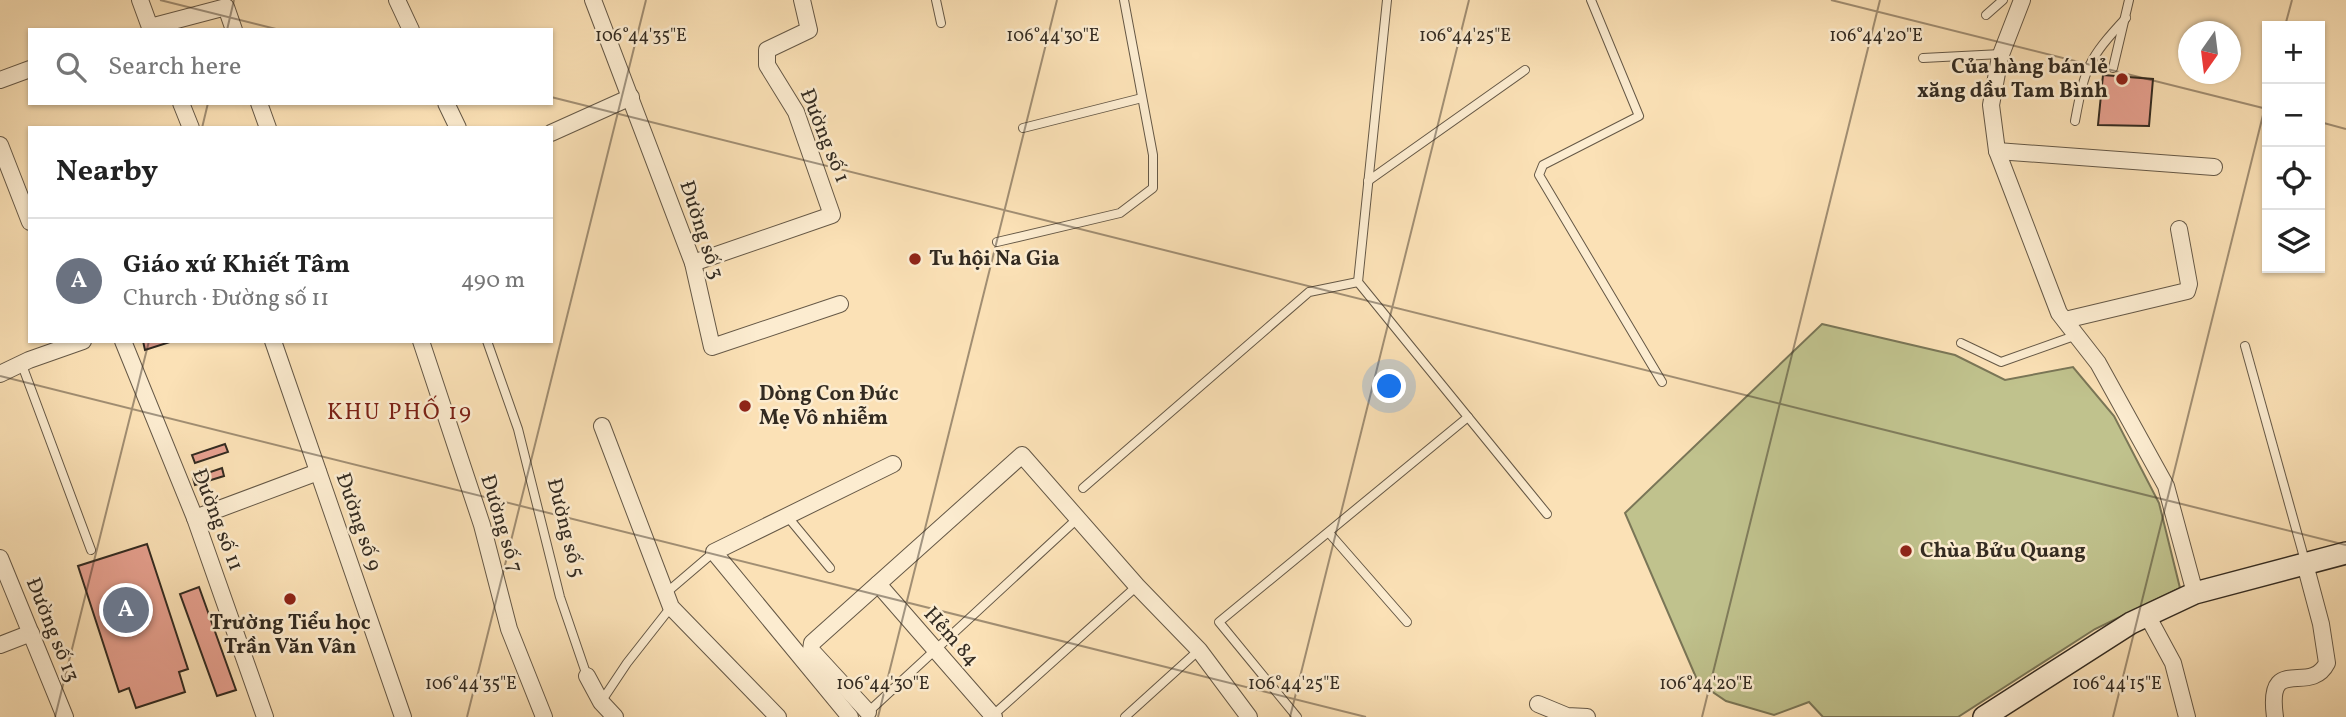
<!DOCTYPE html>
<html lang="en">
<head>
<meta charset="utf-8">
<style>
  :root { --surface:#fff; --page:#f2f2f2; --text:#222; --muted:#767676; --line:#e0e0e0; --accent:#d93025 }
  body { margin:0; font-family:Vollkorn,serif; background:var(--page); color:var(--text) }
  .controls { position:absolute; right:21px; top:21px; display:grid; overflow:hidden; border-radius:0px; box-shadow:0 2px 5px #0004 }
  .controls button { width:63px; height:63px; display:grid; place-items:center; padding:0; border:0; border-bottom:2px solid var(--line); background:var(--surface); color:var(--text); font:35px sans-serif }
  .compass { position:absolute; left:2178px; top:21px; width:63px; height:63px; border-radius:50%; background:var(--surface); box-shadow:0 2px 5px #0004; rotate:194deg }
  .you { position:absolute; left:1390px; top:387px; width:24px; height:24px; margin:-18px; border:5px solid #fff; border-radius:50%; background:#1a73e8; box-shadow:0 0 0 10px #1a73e833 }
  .badge { display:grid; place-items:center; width:46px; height:46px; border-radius:50%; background:var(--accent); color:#fff; font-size:23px; font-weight:700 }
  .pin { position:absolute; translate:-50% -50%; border:4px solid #fff; box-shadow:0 2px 7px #0006 }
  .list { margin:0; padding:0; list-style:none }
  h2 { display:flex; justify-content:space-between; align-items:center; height:91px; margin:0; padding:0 28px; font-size:30px }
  h2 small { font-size:23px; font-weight:400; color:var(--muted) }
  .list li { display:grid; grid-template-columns:46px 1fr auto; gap:21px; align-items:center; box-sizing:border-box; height:126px; padding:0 28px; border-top:2px solid var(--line) }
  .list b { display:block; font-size:26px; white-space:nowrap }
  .list p { margin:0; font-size:23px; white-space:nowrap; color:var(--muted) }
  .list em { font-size:23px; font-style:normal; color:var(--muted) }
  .icon { flex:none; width:38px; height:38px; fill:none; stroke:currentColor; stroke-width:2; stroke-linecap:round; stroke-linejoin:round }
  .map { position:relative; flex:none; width:2346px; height:717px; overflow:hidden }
  .search { position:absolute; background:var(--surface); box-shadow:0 2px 5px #0004; left:28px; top:28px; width:525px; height:77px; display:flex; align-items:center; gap:18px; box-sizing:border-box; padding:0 24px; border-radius:0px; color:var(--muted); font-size:26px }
  .panel { position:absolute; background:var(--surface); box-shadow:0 2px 5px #0004; left:28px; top:126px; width:525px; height:217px; border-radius:0px }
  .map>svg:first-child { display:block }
  .green { fill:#c0c28d; stroke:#7a7657; stroke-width:2 }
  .building { fill:#e7a190; stroke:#332b21; stroke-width:2 }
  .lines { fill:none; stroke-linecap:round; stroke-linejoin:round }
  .lane-casing { stroke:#655846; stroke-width:10 }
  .street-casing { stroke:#655846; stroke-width:18 }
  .secondary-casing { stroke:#332b21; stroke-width:24 }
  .lane { stroke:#fcecd0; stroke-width:8 }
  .street { stroke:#fcecd0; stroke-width:16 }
  .secondary { stroke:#fcecd0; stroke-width:21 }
  .ticks { fill:none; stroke:#332b21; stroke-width:2; stroke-opacity:0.45 }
  .poi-dot { fill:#8f2418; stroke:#fcecd0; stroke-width:2.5 }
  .labels { text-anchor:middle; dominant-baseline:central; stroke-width:5; stroke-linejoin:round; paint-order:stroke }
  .poi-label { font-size:21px; font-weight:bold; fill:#332b21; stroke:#fcecd0; text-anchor:start }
  .street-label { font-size:21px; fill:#332b21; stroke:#fcecd0 }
  .neighbourhood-label { font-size:23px; letter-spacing:2px; fill:#7a1f14; stroke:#fcecd0 }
  .ticks-label { font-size:18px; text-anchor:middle; fill:#332b21; stroke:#fcecd0; stroke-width:5; stroke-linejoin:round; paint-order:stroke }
</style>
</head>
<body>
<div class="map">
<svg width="2346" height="717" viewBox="0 0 2346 717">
  <rect width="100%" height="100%" fill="#fbe1b6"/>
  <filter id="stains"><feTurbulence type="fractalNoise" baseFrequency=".00286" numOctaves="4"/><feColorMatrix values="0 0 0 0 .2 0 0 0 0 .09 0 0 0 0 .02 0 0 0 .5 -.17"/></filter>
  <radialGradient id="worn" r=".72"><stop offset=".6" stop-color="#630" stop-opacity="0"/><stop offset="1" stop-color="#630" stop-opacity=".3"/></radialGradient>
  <polygon class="green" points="1822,324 1955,355 2005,380 2073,367 2114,416 2159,503 2180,588 2095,629 1958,717 1823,717 1809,702 1774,715 1726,701 1698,682 1625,513"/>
  <g class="building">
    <polygon points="2103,75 2153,79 2149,126 2098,125"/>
    <polygon points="143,341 173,341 145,350"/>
    <polygon points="225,444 228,452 195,463 192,455"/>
    <polygon points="222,468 224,476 195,485 193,478"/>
    <polygon points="147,544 188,669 179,672 185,692 136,708 129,688 119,692 78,566"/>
    <polygon points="199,587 236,690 217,696 180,594"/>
  </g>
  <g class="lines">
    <g class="lane-casing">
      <g id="lane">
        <polyline points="936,0 941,23"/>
        <polyline points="1387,0 1358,282 1547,514"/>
        <polyline points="1591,0 1639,116 1543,165 1539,175 1662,382"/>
        <polyline points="1986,15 2003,0"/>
        <polyline points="1923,58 2001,54"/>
        <polyline points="2113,68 2129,0"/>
        <path d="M2075 121C2085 67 2088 59 2126 18"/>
        <polyline points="1023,128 1142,98"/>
        <polyline points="1368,181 1525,70"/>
        <polyline points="997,242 1120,213 1153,188 1153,155 1124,0"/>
        <polyline points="487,341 518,429 560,597 587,676"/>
        <polyline points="1961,343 2001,362 2077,335"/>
        <polyline points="2245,346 2305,561"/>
        <polyline points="22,365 91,550"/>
        <polyline points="1083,488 1309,292 1358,282"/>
        <polyline points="787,516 830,568"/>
        <polyline points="1330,534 1407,622"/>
        <polyline points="666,593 714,552"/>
        <polyline points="601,702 627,663 671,607"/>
        <polyline points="867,713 1077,519"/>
        <polyline points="991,717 1137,586"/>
        <polyline points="1125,717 1199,650"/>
        <polyline points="1297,717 1219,622 1468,417"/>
      </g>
    </g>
    <g class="street-casing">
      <g id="street">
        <polyline points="140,0 151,30"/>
        <polyline points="397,0 411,30"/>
        <polyline points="593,0 693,263 712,347 840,304"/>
        <polyline points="2022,0 2000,57 1991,105 1997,151 2059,313 2098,363 2166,486 2195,593"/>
        <polyline points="150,27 226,7 234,30"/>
        <polyline points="0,80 30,69"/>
        <polyline points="181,103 191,128"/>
        <polyline points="259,103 268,128"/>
        <polyline points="446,103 458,128"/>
        <polyline points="551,133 631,97"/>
        <polyline points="0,145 30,222"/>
        <polyline points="1997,151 2214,167"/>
        <polyline points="693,263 832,215 796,112 767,65 767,50 809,30 802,0"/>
        <polyline points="2065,320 2187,291 2189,284 2179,229"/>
        <polyline points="123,341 195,518 265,717"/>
        <polyline points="273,341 403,717"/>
        <polyline points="421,341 482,525 509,629 544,717"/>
        <polyline points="0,374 29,360 83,341"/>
        <polyline points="602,426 671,607 778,717"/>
        <polyline points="195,518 318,472"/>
        <polyline points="0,558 65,717"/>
        <polyline points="878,584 994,717"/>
        <polyline points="2147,615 2173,663 2187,717"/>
        <polyline points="0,645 31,633"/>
        <polyline points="587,676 601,702 615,717"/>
        <polyline points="1538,704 1567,716 1587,717"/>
        <polyline points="868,712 811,650 812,643 1022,455 1137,586 1199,650 1249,717"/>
        <polyline points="850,717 714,552 893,464"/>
        <path d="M2275 717C2266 652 2310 697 2327 663L2321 624 2305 564"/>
      </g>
    </g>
    <g class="secondary-casing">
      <polyline id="secondary" points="1984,717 2131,623 2195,593 2346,553"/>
    </g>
    <use href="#lane" class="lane"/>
    <use href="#street" class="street"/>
    <use href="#secondary" class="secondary"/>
  </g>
  <path class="ticks" d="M160 0 280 30M1831 0 2267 109M2285 26 2292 0M227 30 234 0M551 97 2346 545M2320 122 2346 129M202 128 208 103M0 376 1366 717M55 717 149 341M467 717 646 0M878 717 1057 0M1290 717 1469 0M1702 717 1880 0M2113 717 2267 99"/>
  <g class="poi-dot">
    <circle cx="2122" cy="79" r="7"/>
    <circle cx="915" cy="259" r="7"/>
    <circle cx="745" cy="406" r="7"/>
    <circle cx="1906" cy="551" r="7"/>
    <circle cx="290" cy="599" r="7"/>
  </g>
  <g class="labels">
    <g class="poi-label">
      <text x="2108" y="67" text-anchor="end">Của hàng bán lẻ<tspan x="2108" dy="24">xăng dầu Tam Bình</tspan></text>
      <text x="929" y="259">Tu hội Na Gia</text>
      <text x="759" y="394">Dòng Con Đức<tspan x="759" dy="24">Mẹ Vô nhiễm</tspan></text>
      <text x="1920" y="551">Chùa Bửu Quang</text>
      <text x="290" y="623" text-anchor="middle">Trường Tiểu học<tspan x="290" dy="24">Trần Văn Vân</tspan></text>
    </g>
    <g class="street-label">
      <text transform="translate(824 136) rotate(68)">Đường số 1</text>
      <text transform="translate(701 230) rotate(72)">Đường số 3</text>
      <text transform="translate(217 520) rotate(69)">Đường số 11</text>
      <text transform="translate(358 522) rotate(71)">Đường số 9</text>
      <text transform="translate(501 524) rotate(73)">Đường số 7</text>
      <text transform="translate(565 528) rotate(76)">Đường số 5</text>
      <text transform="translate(52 630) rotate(68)">Đường số 13</text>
      <text transform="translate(951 637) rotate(48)">Hẻm 84</text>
    </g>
    <g class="neighbourhood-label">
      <text x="400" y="413">KHU PHỐ 19</text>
    </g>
  </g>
  <g class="ticks-label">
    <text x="641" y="41">106°44'35"E</text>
    <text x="1053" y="41">106°44'30"E</text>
    <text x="1465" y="41">106°44'25"E</text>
    <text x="1876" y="41">106°44'20"E</text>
    <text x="471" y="689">106°44'35"E</text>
    <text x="883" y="689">106°44'30"E</text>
    <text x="1294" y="689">106°44'25"E</text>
    <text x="1706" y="689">106°44'20"E</text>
    <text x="2117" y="689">106°44'15"E</text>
  </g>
  <rect width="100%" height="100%" filter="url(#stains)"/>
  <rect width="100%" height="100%" fill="url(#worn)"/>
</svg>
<div class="controls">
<button>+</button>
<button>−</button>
<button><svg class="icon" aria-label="locate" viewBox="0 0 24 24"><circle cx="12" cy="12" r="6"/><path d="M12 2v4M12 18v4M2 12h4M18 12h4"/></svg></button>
<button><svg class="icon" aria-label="layers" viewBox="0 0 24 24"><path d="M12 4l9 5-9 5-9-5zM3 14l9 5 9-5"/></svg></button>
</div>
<svg class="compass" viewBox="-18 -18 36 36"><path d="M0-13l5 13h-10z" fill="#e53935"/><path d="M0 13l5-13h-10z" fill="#767676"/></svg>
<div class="you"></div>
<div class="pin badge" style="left:126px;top:610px;background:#6b7280">A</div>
<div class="search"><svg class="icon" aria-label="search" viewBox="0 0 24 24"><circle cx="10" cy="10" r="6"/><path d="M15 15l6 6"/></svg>Search here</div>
<section class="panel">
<h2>Nearby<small></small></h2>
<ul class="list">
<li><span class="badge" style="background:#6b7280">A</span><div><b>Giáo xứ Khiết Tâm</b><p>Church · Đường số 11</p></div><em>490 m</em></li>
</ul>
</section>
</div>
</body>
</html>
